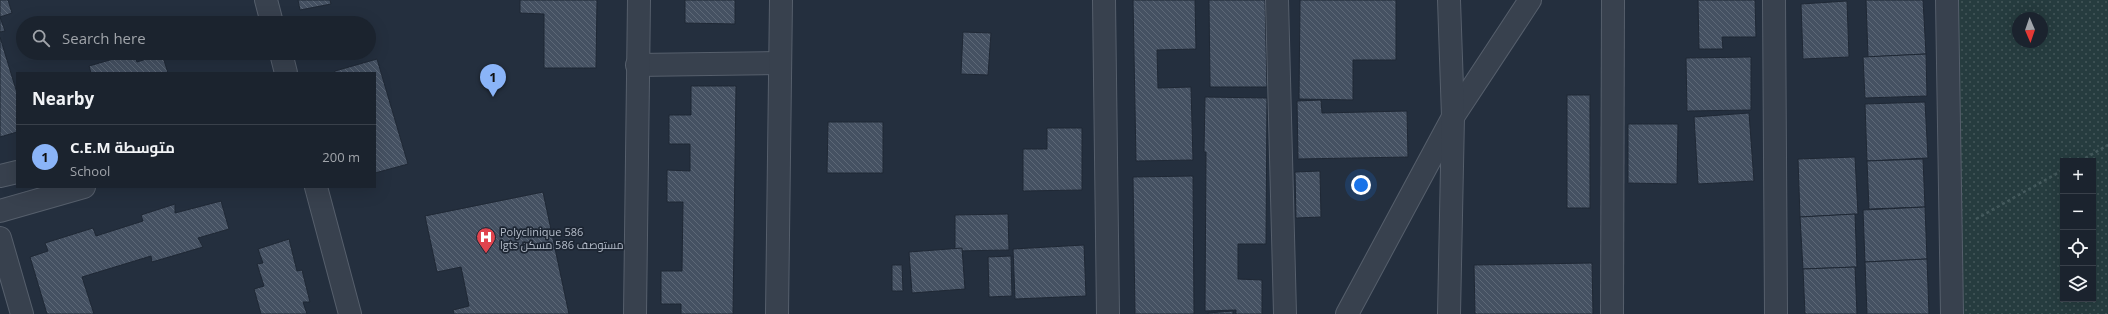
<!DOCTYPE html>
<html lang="en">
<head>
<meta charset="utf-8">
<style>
  :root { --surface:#1b232e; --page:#242b36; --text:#f1f3f6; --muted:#a0a4aa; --line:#39404a; --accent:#8ab4f8 }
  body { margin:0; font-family:"Open Sans",Cairo,sans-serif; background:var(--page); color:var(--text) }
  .controls { position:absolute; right:12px; bottom:12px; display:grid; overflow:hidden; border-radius:0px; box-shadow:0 4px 16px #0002 }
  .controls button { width:36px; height:36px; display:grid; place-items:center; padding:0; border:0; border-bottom:1px solid var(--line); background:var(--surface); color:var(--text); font:20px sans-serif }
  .compass { position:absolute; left:2012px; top:12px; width:36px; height:36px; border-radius:50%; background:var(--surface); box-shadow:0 4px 16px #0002; rotate:178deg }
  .you { position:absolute; left:1361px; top:185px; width:14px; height:14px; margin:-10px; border:3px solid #fff; border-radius:50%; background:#1a73e8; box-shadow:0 0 0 6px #1a73e833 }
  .badge { display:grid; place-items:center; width:26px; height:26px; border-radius:50%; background:var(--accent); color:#111; font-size:13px; font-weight:700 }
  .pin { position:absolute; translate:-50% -33px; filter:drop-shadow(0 1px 2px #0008) }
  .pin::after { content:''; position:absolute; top:21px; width:14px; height:12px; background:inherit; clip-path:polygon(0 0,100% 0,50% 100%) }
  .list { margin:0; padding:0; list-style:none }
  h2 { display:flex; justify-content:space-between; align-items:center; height:52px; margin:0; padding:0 16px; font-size:17px }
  h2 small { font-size:13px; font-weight:400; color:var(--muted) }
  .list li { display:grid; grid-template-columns:26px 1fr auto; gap:12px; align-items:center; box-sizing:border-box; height:64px; padding:0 16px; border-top:1px solid var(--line) }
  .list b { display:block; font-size:15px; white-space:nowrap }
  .list p { margin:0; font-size:13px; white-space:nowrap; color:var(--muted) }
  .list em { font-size:13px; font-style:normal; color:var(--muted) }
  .icon { flex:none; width:22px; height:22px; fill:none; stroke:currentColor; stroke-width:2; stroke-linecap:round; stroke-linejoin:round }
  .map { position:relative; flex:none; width:2108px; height:314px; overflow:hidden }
  .search { position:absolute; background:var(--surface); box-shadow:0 4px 16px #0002; left:16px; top:16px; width:360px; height:44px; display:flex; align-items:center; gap:10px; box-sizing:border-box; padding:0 14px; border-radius:22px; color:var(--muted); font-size:15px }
  .panel { position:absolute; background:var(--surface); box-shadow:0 4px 16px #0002; left:16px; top:72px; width:360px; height:116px; border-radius:0px }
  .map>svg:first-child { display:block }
  .green { fill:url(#green-dots); fill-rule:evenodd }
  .building { fill:url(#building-back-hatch); stroke:#1f2835 }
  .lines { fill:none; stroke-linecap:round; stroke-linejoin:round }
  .street-casing { stroke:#565f6c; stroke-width:24 }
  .path { stroke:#44595c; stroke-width:2.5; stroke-dasharray:3 3; stroke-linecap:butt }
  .street { stroke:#38414e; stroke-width:22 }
  .labels { text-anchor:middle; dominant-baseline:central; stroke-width:3.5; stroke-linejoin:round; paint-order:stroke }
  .poi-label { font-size:11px; fill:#b4bcc9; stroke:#1d2633; text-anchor:start }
</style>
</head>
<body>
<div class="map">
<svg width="2108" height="314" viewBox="0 0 2108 314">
  <defs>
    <pattern id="green-dots" width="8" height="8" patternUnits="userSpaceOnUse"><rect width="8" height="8" fill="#263c3f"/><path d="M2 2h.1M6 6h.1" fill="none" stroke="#435659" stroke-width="1.8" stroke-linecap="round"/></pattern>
    <pattern id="building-back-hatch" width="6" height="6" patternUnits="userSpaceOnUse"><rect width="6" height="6" fill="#455162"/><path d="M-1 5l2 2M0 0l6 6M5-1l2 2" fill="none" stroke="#5d6877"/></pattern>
  </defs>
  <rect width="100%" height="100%" fill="#242f3e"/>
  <path class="green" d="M1952 0H2108V314H1953ZM2018 18H2042V42H2018ZM2063 161H2093V299H2063Z"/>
  <g class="building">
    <polygon points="0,0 8,0 12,13 0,17 5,31 0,32"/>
    <polygon points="298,0 330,0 331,4 300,10"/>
    <polygon points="520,0 597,0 596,68 544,68 544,14 520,13"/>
    <polygon points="685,0 735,0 735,24 685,23"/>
    <polygon points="1133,0 1195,0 1196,49 1157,50 1158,88 1191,87 1193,160 1136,161"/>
    <polygon points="1209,0 1265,0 1267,87 1210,87"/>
    <polygon points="1300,0 1396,0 1396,60 1353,60 1353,100 1299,99"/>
    <polygon points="1698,0 1755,0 1756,37 1722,37 1723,49 1699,49"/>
    <polygon points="1866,0 1923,0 1926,54 1868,57"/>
    <polygon points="1847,1 1849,57 1803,59 1801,4"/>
    <polygon points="963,32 991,33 988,75 961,74"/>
    <polygon points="0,37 17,93 17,132 0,137"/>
    <polygon points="134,53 137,62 162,54 168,73 91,73 89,66"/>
    <polygon points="1926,54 1927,96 1865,98 1863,57"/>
    <polygon points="1751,57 1751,110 1687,111 1686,58"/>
    <polygon points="377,59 408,164 375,173 375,73 335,73 335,71"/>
    <polygon points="691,86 736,86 733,314 681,314 681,304 661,304 661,271 682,271 683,202 667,202 667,170 690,171 690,144 669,144 669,115 691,115"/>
    <rect x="1567" y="95" width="23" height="113"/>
    <polygon points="1205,97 1267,98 1266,244 1238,244 1238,279 1262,280 1262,314 1236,314 1236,310 1205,311 1206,152 1204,152"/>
    <polygon points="1321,100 1322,113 1407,111 1408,157 1298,159 1297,101"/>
    <polygon points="1925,102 1928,158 1867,161 1865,104"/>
    <polygon points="1749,113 1754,181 1698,184 1694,117"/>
    <polygon points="828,122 883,122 883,173 827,173"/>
    <polygon points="1628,124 1678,124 1677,184 1628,183"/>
    <polygon points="1047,128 1082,128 1082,190 1023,191 1023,149 1047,149"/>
    <polygon points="1855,157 1858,214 1800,217 1798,159"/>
    <polygon points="1923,159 1925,207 1869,209 1867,161"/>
    <polygon points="1320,171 1321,217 1296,218 1295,172"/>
    <polygon points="1193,176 1194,314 1135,314 1133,177"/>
    <polygon points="543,192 569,314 454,314 453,310 469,306 461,267 437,272 425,216"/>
    <polygon points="221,201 229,229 198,238 203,247 152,262 151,256 82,277 94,314 47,314 30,257 48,251 45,243 93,228 96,236 143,221 141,215 175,204 175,213"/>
    <polygon points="1925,207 1927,259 1865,262 1863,210"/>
    <polygon points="1008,214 1009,250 955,251 955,215"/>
    <polygon points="1855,214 1857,267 1803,269 1800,217"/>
    <polygon points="289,239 297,271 302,270 310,302 303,302 307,314 261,314 254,289 264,286 257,264 263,263 258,249"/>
    <polygon points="1084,245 1086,296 1015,299 1013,249"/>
    <polygon points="962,248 965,289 912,293 909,252"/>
    <polygon points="1011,256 1012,296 989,297 988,257"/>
    <polygon points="1927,259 1929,314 1867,314 1865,262"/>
    <polygon points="1592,263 1593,314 1475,314 1474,265"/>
    <polygon points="892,265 902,265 903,291 892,291"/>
    <polygon points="1855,267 1857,314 1805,314 1803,269"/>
    <polygon points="1233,311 1233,314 1208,314 1208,313"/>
  </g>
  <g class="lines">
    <g class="street-casing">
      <g id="street">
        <polyline points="266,0 272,23"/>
        <polyline points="1104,0 1108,314"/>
        <polyline points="1277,0 1285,314"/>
        <polyline points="1774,0 1776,314"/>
        <polyline points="1947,0 1952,314"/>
        <polyline points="281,53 286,73"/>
        <polyline points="637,65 780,63"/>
        <polyline points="0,176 17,172"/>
        <polyline points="316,187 350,314"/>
        <polyline points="0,211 84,187"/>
        <polyline points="0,238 22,314"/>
        <polyline points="635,314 639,0"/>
        <polyline points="777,314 781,0"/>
        <polyline points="1347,314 1453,117 1530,0"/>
        <polyline points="1449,314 1453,117 1449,0"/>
        <polyline points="1612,314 1613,0"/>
      </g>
    </g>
    <g class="path">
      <polyline points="2080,161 2108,145"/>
      <polyline points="1976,219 2063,170"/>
    </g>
    <use href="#street" class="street"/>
  </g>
  <defs>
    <g id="hospital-pin" transform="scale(1)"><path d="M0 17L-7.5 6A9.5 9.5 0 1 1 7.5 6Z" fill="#e0444e" stroke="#1d2633"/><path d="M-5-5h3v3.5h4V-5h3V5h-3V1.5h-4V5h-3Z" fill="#fff"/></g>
  </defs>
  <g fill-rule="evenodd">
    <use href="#hospital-pin" x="486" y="237"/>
  </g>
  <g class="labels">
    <g class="poi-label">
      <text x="500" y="231">Polyclinique 586<tspan x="500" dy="13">lgts مستوصف 586 مسكن</tspan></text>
    </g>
  </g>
</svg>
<div class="controls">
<button>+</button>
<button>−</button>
<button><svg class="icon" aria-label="locate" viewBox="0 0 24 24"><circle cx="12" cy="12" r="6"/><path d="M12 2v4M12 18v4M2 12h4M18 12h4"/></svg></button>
<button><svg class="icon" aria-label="layers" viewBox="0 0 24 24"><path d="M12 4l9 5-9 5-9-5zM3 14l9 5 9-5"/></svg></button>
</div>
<svg class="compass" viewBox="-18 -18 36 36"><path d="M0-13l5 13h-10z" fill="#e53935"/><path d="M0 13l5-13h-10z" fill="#a0a4aa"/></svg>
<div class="you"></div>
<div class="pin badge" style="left:493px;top:97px">1</div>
<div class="search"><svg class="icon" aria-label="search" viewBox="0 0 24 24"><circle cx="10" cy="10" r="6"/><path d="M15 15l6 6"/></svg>Search here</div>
<section class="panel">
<h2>Nearby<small></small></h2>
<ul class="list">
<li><span class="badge">1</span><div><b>C.E.M متوسطة</b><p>School</p></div><em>200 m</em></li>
</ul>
</section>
</div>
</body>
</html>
